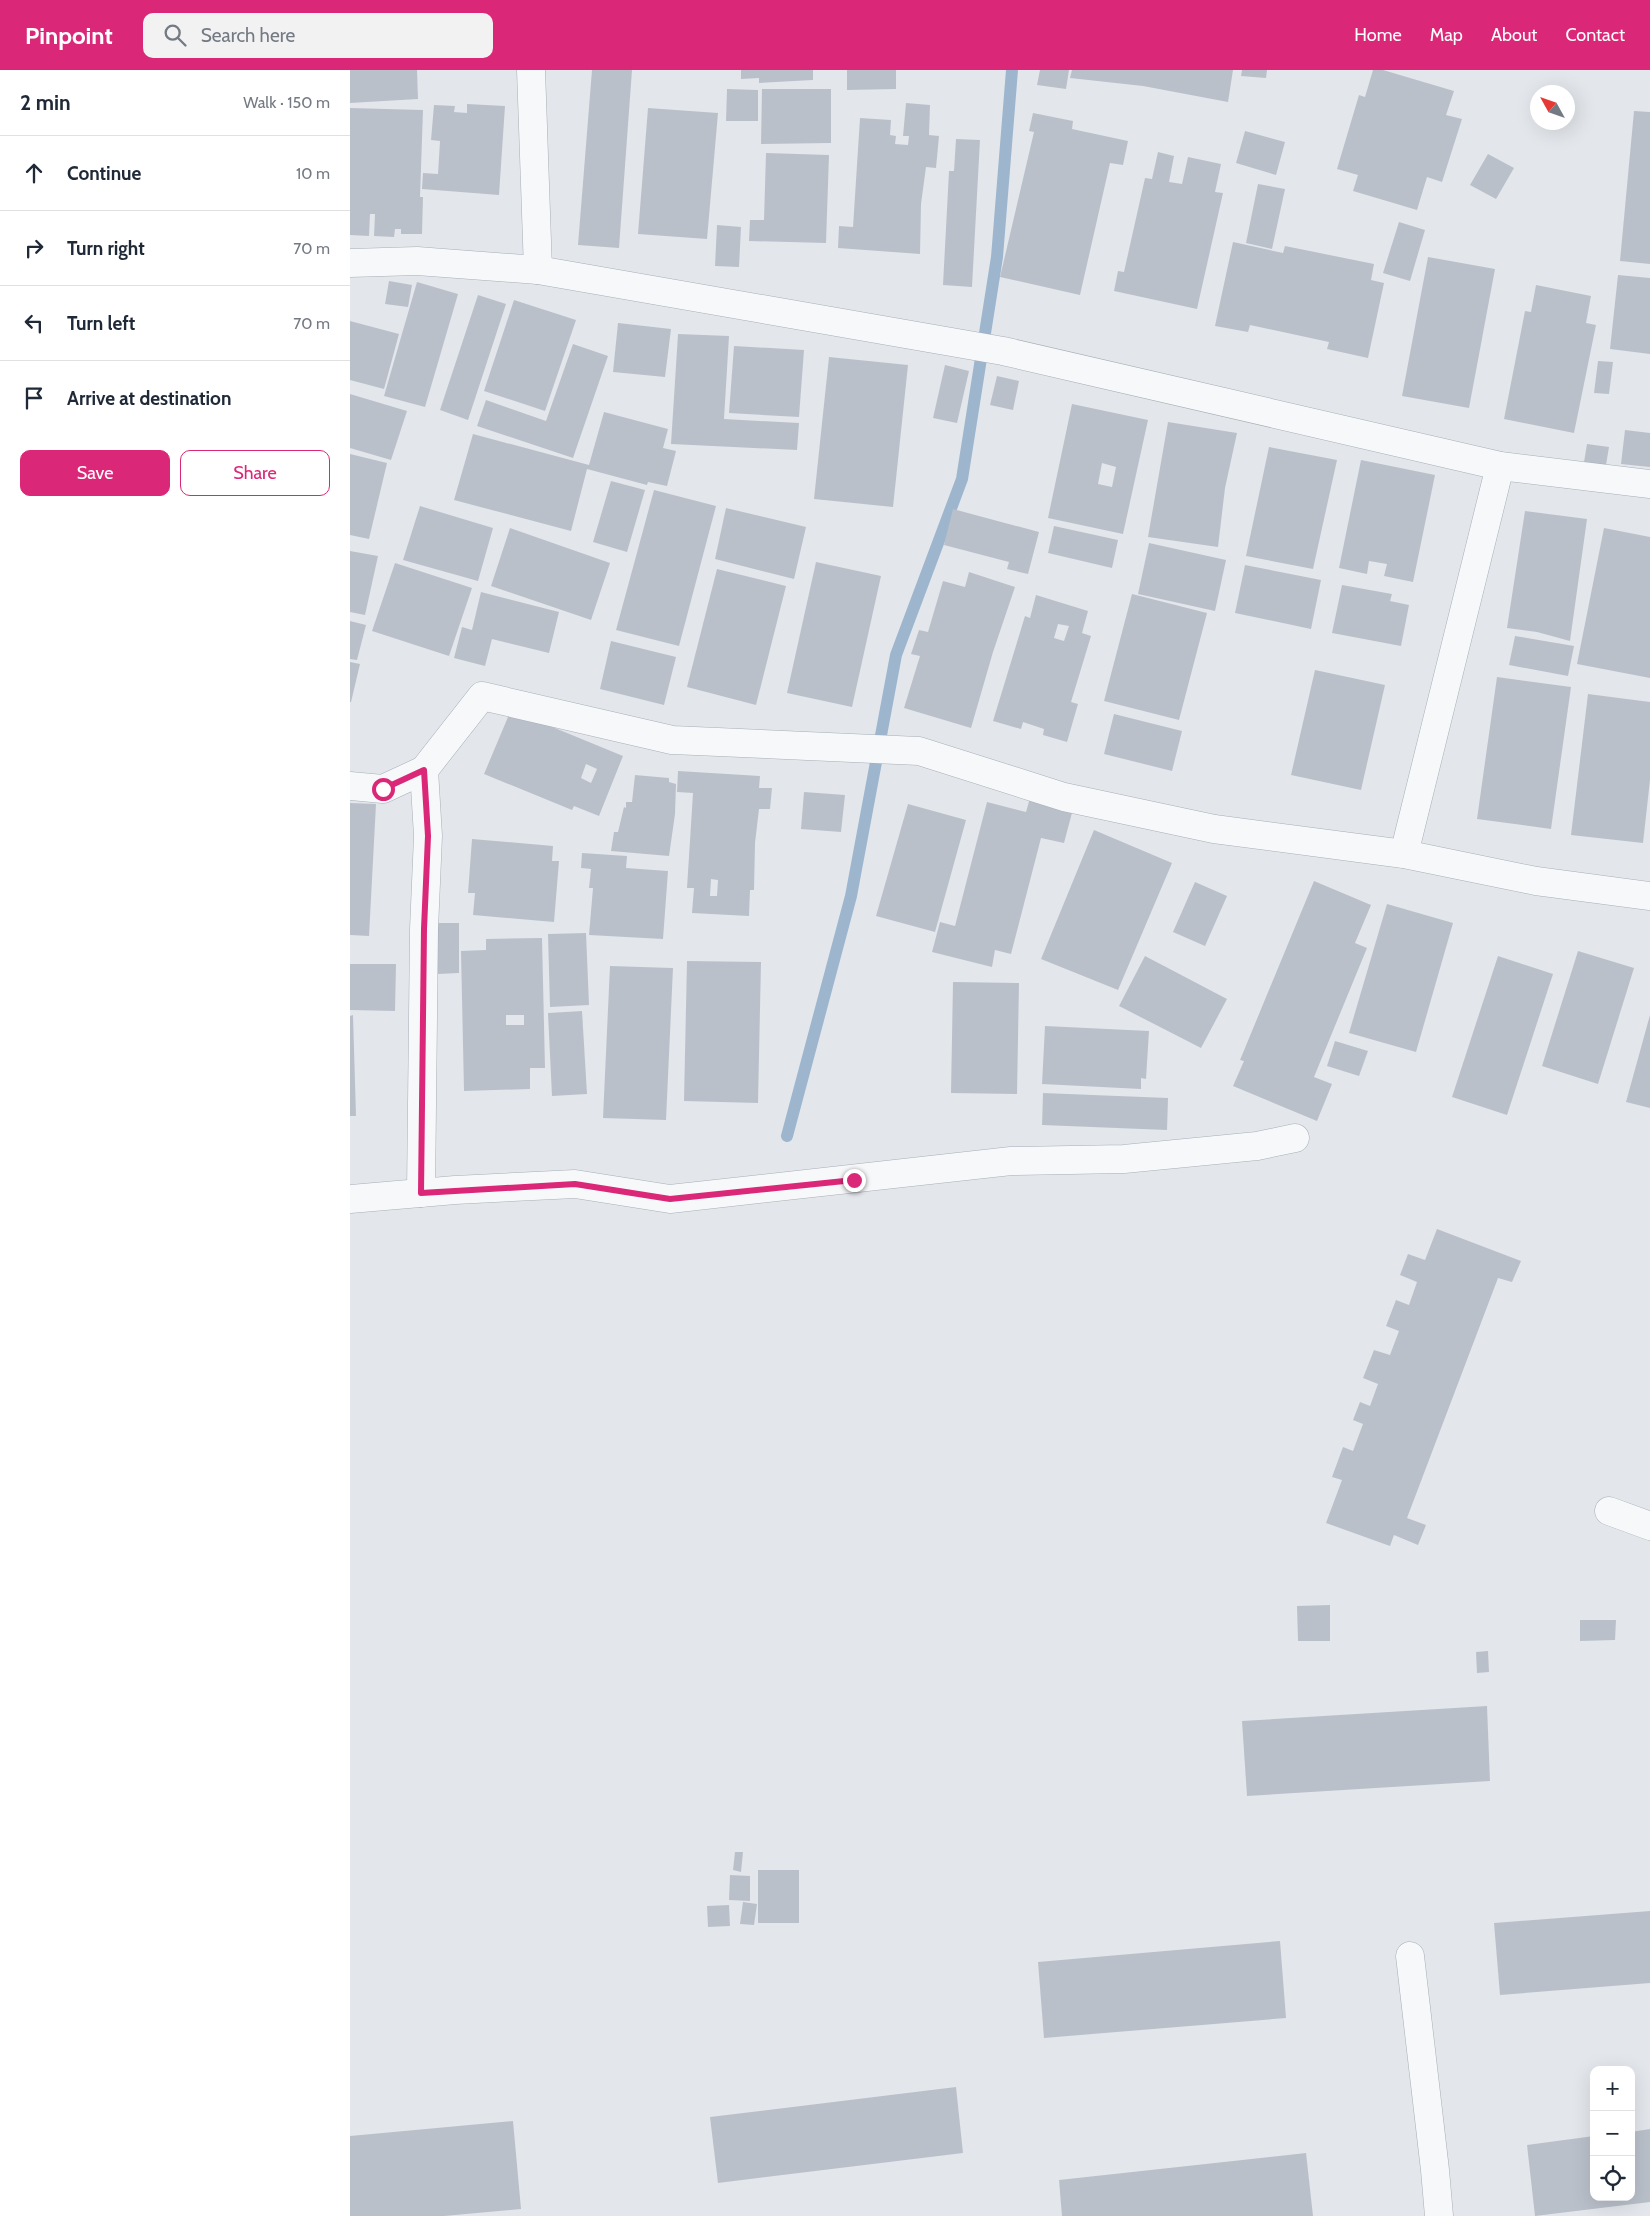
<!DOCTYPE html>
<html lang="en">
<head>
<meta charset="utf-8">
<style>
  :root { --surface:#fff; --page:#f2f2f3; --text:#1f2937; --muted:#747a83; --line:#e0e1e3; --accent:#db2777 }
  body { margin:0; font-family:Cabin,sans-serif; background:var(--page); color:var(--text) }
  .controls { position:absolute; right:15px; bottom:15px; display:grid; overflow:hidden; border-radius:10px; box-shadow:0 5px 20px #0002 }
  .controls button { width:45px; height:45px; display:grid; place-items:center; padding:0; border:0; border-bottom:1px solid var(--line); background:var(--surface); color:var(--text); font:25px sans-serif }
  .compass { position:absolute; left:1180px; top:15px; width:45px; height:45px; border-radius:50%; background:var(--surface); box-shadow:0 5px 20px #0002; rotate:310deg }
  .stop { position:absolute; width:15px; height:15px; margin:-11px; border:4px solid #db2777; border-radius:50%; background:#fff }
  .stop.end { background:#db2777; border-color:#fff; box-shadow:0 1px 5px #0008 }
  .list { margin:0; padding:0; list-style:none }
  h2 { display:flex; justify-content:space-between; align-items:center; height:65px; margin:0; padding:0 20px; font-size:21px }
  h2 small { font-size:16px; font-weight:400; color:var(--muted) }
  .list li { display:grid; grid-template-columns:32px 1fr auto; gap:15px; align-items:center; box-sizing:border-box; height:75px; padding:0 20px; border-top:1px solid var(--line) }
  .list b { display:block; font-size:19px; white-space:nowrap }
  .list em { font-size:16px; font-style:normal; color:var(--muted) }
  .actions { display:flex; gap:10px; padding:15px 20px }
  .actions a { flex:1; padding:11px 0; border:1px solid var(--accent); border-radius:10px; text-align:center; font-size:18px; color:var(--accent) }
  .actions .main { background:var(--accent); color:#fff }
  .icon { flex:none; width:28px; height:28px; fill:none; stroke:currentColor; stroke-width:2; stroke-linecap:round; stroke-linejoin:round }
  .map { position:relative; flex:none; width:1300px; height:2146px; overflow:hidden }
  header { display:flex; align-items:center; gap:30px; box-sizing:border-box; height:70px; padding:0 25px; background:var(--accent); color:#fff }
  header strong { font-size:24px }
  nav { display:flex; gap:28px; margin-inline-start:auto; font-size:18px }
  .search { width:350px; height:45px; background:var(--page); display:flex; align-items:center; gap:12px; box-sizing:border-box; padding:0 18px; border-radius:10px; color:var(--muted); font-size:19px }
  main { display:flex }
  aside { flex:1; background:var(--surface) }
  .map>svg:first-child { display:block }
  .lines { fill:none; stroke-linecap:round; stroke-linejoin:round }
  .stream { stroke:#9db6ce; stroke-width:12 }
  .building { fill:#bac0ca; fill-rule:evenodd }
  .minor-casing { stroke:#a8aeb7; stroke-width:29 }
  .minor { stroke:#f7f8fa; stroke-width:28 }
  .route { stroke:#db2777; stroke-width:6 }
</style>
</head>
<body>
<header>
<strong>Pinpoint</strong>
<div class="search"><svg class="icon" aria-label="search" viewBox="0 0 24 24"><circle cx="10" cy="10" r="6"/><path d="M15 15l6 6"/></svg>Search here</div>
<nav><a>Home</a><a>Map</a><a>About</a><a>Contact</a></nav>
</header>
<main>
<aside>
<h2>2 min<small>Walk · 150 m</small></h2>
<ul class="list">
<li><svg class="icon" aria-label="ahead" viewBox="0 0 24 24"><path d="M12 20V5M6 11l6-6 6 6"/></svg><div><b>Continue</b></div><em>10 m</em></li>
<li><svg class="icon" aria-label="right" viewBox="0 0 24 24"><path d="M7 20v-9h11M14 6l5 5-5 5"/></svg><div><b>Turn right</b></div><em>70 m</em></li>
<li><svg class="icon" aria-label="left" viewBox="0 0 24 24"><path d="M17 20v-9H6M10 6l-5 5 5 5"/></svg><div><b>Turn left</b></div><em>70 m</em></li>
<li><svg class="icon" aria-label="arrive" viewBox="0 0 24 24"><path d="M6 21V4h12l-3 4 3 4H6"/></svg><div><b>Arrive at destination</b></div></li>
</ul>
<div class="actions"><a class="main">Save</a><a>Share</a></div>
</aside>
<div class="map">
<svg width="1300" height="2146" viewBox="0 0 1300 2146">
  <rect width="100%" height="100%" fill="#e3e7ec"/>
  <g class="lines">
    <polyline class="stream" points="437,1066 501,826 546,585 612,409 647,187 662,0"/>
  </g>
  <g class="building">
    <polygon points="0,0 67,0 68,29 0,33"/>
    <polygon points="242,0 282,0 269,178 228,175"/>
    <polygon points="391,0 463,0 463,10 409,13 409,8 391,9"/>
    <polygon points="497,0 546,0 546,19 497,20"/>
    <polygon points="690,0 719,0 716,19 687,15"/>
    <polygon points="722,0 883,0 878,32 793,16 720,8"/>
    <polygon points="892,0 917,0 916,8 891,6"/>
    <polygon points="1023,0 1033,0 1104,21 1096,45 1112,49 1092,112 1077,107 1067,140 1003,121 1008,105 987,99 1009,25 1015,27"/>
    <polygon points="377,19 408,20 408,51 376,51"/>
    <polygon points="412,19 481,19 481,73 411,74"/>
    <polygon points="556,33 580,35 579,65 589,66 586,98 576,97 571,134 570,184 488,178 489,156 503,157 510,48 541,50 540,65 546,66 545,74 558,75 559,66 553,66"/>
    <polygon points="117,34 155,36 149,125 72,119 73,103 88,104 90,71 81,70 84,35 105,36 104,42 117,43"/>
    <polygon points="0,38 73,40 70,127 73,127 72,164 51,164 51,159 45,159 44,167 24,166 25,144 20,144 19,166 0,165"/>
    <polygon points="298,38 368,43 357,169 288,164"/>
    <polygon points="1284,41 1300,42 1300,194 1270,191"/>
    <polygon points="683,43 723,51 722,59 778,71 773,95 760,93 730,225 650,207 684,62 679,61"/>
    <polygon points="895,61 935,72 926,105 886,93"/>
    <polygon points="606,69 630,70 622,217 593,215 599,101 604,101"/>
    <polygon points="808,82 824,86 819,112 832,114 838,87 871,94 865,122 873,123 847,239 764,221 768,201 774,202 795,108 802,109"/>
    <polygon points="416,83 479,85 476,173 399,171 400,150 414,150"/>
    <polygon points="1138,84 1164,98 1146,129 1120,115"/>
    <polygon points="908,114 935,119 922,179 896,173"/>
    <polygon points="1049,152 1075,160 1060,211 1033,203"/>
    <polygon points="367,155 391,157 389,197 365,196"/>
    <polygon points="883,172 933,183 935,176 1024,194 1021,210 1034,213 1018,288 977,279 979,272 900,255 898,262 865,256"/>
    <polygon points="1078,187 1145,199 1119,338 1052,326"/>
    <polygon points="1268,205 1300,208 1300,284 1260,279"/>
    <polygon points="39,211 62,215 58,237 35,234"/>
    <polygon points="67,212 108,224 75,337 34,326"/>
    <polygon points="1186,215 1241,226 1236,253 1246,255 1224,363 1154,349 1175,241 1181,242"/>
    <polygon points="128,225 156,234 118,350 90,340"/>
    <polygon points="164,230 226,250 195,341 134,321"/>
    <polygon points="0,251 49,264 34,319 0,310"/>
    <polygon points="268,253 321,259 315,307 263,302"/>
    <polygon points="328,264 379,266 374,349 449,353 447,380 321,374"/>
    <polygon points="223,274 258,286 223,388 127,356 136,330 196,351"/>
    <polygon points="384,276 454,280 449,347 379,343"/>
    <polygon points="479,287 558,295 543,437 464,429"/>
    <polygon points="1248,291 1263,292 1259,324 1244,323"/>
    <polygon points="595,295 619,301 607,353 583,348"/>
    <polygon points="647,306 669,311 663,340 640,335"/>
    <polygon points="0,324 57,341 41,390 0,378"/>
    <path d="M722 334 798 350 773 464 698 448ZM752 393 766 397 762 417 748 414Z"/>
    <polygon points="254,342 318,359 313,378 326,381 317,416 298,412 297,415 237,399 221,461 104,430 123,364 239,395"/>
    <polygon points="818,352 887,363 875,418 868,477 798,467"/>
    <polygon points="1275,360 1300,363 1300,397 1271,394"/>
    <polygon points="1237,374 1259,377 1256,395 1234,392"/>
    <polygon points="919,377 987,390 963,499 896,486"/>
    <polygon points="0,384 37,393 19,469 0,465"/>
    <polygon points="1011,390 1085,405 1063,512 1034,506 1037,494 1019,491 1017,504 989,498"/>
    <polygon points="261,411 295,420 277,482 243,472"/>
    <polygon points="304,420 366,436 329,576 266,560"/>
    <polygon points="70,436 143,458 128,511 53,490"/>
    <polygon points="376,438 456,457 444,509 365,489"/>
    <polygon points="603,439 689,462 678,504 657,499 659,492 594,475"/>
    <polygon points="1175,441 1237,449 1220,571 1187,562 1157,558"/>
    <polygon points="704,456 768,470 762,498 698,483"/>
    <polygon points="160,458 260,493 241,550 141,516"/>
    <polygon points="1254,458 1300,467 1300,608 1227,594"/>
    <polygon points="799,473 876,490 865,541 788,524"/>
    <polygon points="0,481 28,486 15,545 0,542"/>
    <polygon points="466,492 531,506 502,637 437,623"/>
    <polygon points="45,493 122,518 99,586 22,561"/>
    <polygon points="895,495 971,510 961,559 885,543"/>
    <polygon points="367,499 436,516 406,635 337,617"/>
    <polygon points="619,502 665,517 643,582 621,658 554,638 570,586 561,584 569,560 578,562 593,511 615,517"/>
    <polygon points="992,515 1042,524 1040,531 1059,535 1051,576 982,563"/>
    <polygon points="131,522 209,542 199,583 142,569 135,596 104,588 112,557 122,560"/>
    <polygon points="782,524 857,543 829,650 754,631"/>
    <path d="M686 525 738 541 732 563 741 566 721 632 728 634 717 672 693 665 694 659 673 652 671 659 643 651 675 546 680 548ZM708 554 719 556 714 571 704 568Z"/>
    <polygon points="0,551 16,555 7,590 0,589"/>
    <polygon points="1165,566 1224,576 1218,606 1159,595"/>
    <polygon points="261,571 326,587 314,635 250,619"/>
    <polygon points="0,592 10,594 1,632 0,632"/>
    <polygon points="965,600 1035,615 1011,720 941,705"/>
    <polygon points="1147,607 1221,617 1201,759 1127,749"/>
    <polygon points="1238,624 1300,632 1300,710 1293,773 1221,765"/>
    <path d="M161 640 273 686 249 746 224 736 222 740 134 704ZM236 694 247 699 241 713 231 708Z"/>
    <polygon points="764,644 832,661 822,701 754,684"/>
    <path d="M328 701 410 706 409 718H422L420 739H409L405 773 404 820H400L399 846 342 843 344 818H337L343 723 327 722ZM361 809 368 810 367 826H360Z"/>
    <polygon points="285,705 319,708 319,712 326,714 325,744 319,786 261,781 264,762 268,762 274,737 276,738 276,732 282,732"/>
    <polygon points="454,722 495,725 491,762 451,759"/>
    <polygon points="680,728 723,739 714,773 691,768 661,884 645,880 642,897 582,882 590,852 605,856 637,732 676,742"/>
    <polygon points="0,733 26,734 19,866 0,865"/>
    <polygon points="558,734 616,750 585,862 526,846"/>
    <polygon points="744,760 822,793 768,920 691,889"/>
    <polygon points="122,769 203,776 202,791 209,791 204,852 123,845 125,823 118,823"/>
    <polygon points="232,783 277,786 276,798 318,801 313,869 239,865 243,818 239,818 241,799 231,798"/>
    <polygon points="964,811 1021,835 1005,873 1017,878 964,1007 982,1014 967,1051 883,1016 894,991 890,990"/>
    <polygon points="845,812 877,826 855,876 823,862"/>
    <polygon points="1037,834 1103,853 1066,982 999,963"/>
    <polygon points="87,853 109,853 109,903 88,904"/>
    <polygon points="236,863 239,935 200,937 198,864"/>
    <path d="M192 868 195 998H180V1019L114 1021 111 881 136 880V869ZM156 945H174V955H156Z"/>
    <polygon points="1228,881 1284,898 1248,1014 1192,996"/>
    <polygon points="795,886 877,929 851,978 769,936"/>
    <polygon points="1148,886 1203,904 1157,1045 1102,1027"/>
    <polygon points="337,891 411,892 408,1033 334,1031"/>
    <polygon points="0,894 46,894 45,941 0,940"/>
    <polygon points="260,896 323,898 316,1050 253,1048"/>
    <polygon points="603,912 669,913 667,1024 601,1023"/>
    <polygon points="232,941 237,1024 202,1026 198,943"/>
    <polygon points="3,945 6,1046 0,1046 0,946"/>
    <polygon points="1300,945 1300,1038 1276,1032"/>
    <polygon points="695,956 799,961 796,1009 791,1008 791,1019 692,1014"/>
    <polygon points="985,971 1018,981 1009,1006 977,996"/>
    <polygon points="693,1023 818,1028 817,1060 692,1055"/>
    <polygon points="1087,1159 1171,1191 1162,1212 1148,1208 1057,1448 1076,1455 1068,1475 1044,1465 1040,1476 976,1453 992,1410 982,1407 993,1377 1003,1381 1013,1354 1003,1350 1010,1332 1020,1336 1028,1314 1013,1308 1024,1280 1040,1285 1049,1261 1036,1256 1046,1230 1059,1235 1067,1212 1050,1205 1058,1184 1075,1190"/>
    <polygon points="980,1535 980,1571 948,1571 947,1536"/>
    <polygon points="1230,1550 1266,1550 1265,1570 1230,1571"/>
    <polygon points="1138,1581 1139,1602 1127,1603 1126,1582"/>
    <polygon points="1137,1636 1140,1711 897,1726 892,1651"/>
    <polygon points="385,1782 393,1782 391,1802 383,1800"/>
    <rect x="408" y="1800" width="41" height="53"/>
    <polygon points="380,1805 400,1806 400,1831 379,1830"/>
    <polygon points="393,1832 407,1834 404,1855 390,1854"/>
    <polygon points="379,1835 380,1856 358,1857 357,1836"/>
    <polygon points="1300,1841 1300,1913 1150,1925 1144,1853"/>
    <polygon points="930,1871 936,1948 694,1968 688,1892"/>
    <polygon points="606,2017 613,2083 368,2113 360,2047"/>
    <polygon points="163,2051 171,2139 94,2146 0,2146 0,2066"/>
    <polygon points="1300,2059 1300,2132 1185,2146 1177,2075 1244,2066 1244,2127 1281,2127 1281,2062"/>
    <polygon points="956,2083 963,2146 712,2146 709,2110"/>
  </g>
  <g class="lines">
    <g class="minor-casing">
      <g id="minor">
        <polyline points="181,0 188,200"/>
        <polyline points="0,193 67,191 188,200 653,281 1150,396 1300,414"/>
        <polyline points="0,716 33,719 74,700 132,626 322,670 569,681 714,727 864,759 1054,784 1186,811 1300,826"/>
        <polyline points="1054,784 1150,396"/>
        <polyline points="71,1123 74,859 78,766 74,700"/>
        <polyline points="0,1129 105,1120 225,1114 320,1129 661,1091 774,1089 907,1076 945,1068"/>
        <polyline points="1259,1441 1300,1456"/>
        <polyline points="1060,1886 1085,2100 1089,2146"/>
      </g>
    </g>
    <use href="#minor" class="minor"/>
  </g>
  <g class="lines">
    <polyline class="route" points="33,719 74,700 78,766 74,859 71,1123 225,1114 320,1129 504,1110"/>
  </g>
</svg>
<div class="controls">
<button>+</button>
<button>−</button>
<button><svg class="icon" aria-label="locate" viewBox="0 0 24 24"><circle cx="12" cy="12" r="6"/><path d="M12 2v4M12 18v4M2 12h4M18 12h4"/></svg></button>
</div>
<svg class="compass" viewBox="-18 -18 36 36"><path d="M0-13l5 13h-10z" fill="#e53935"/><path d="M0 13l5-13h-10z" fill="#747a83"/></svg>
<div class="stop" style="left:33px;top:719px"></div>
<div class="stop end" style="left:504px;top:1110px"></div>
</div>
</main>
</body>
</html>
